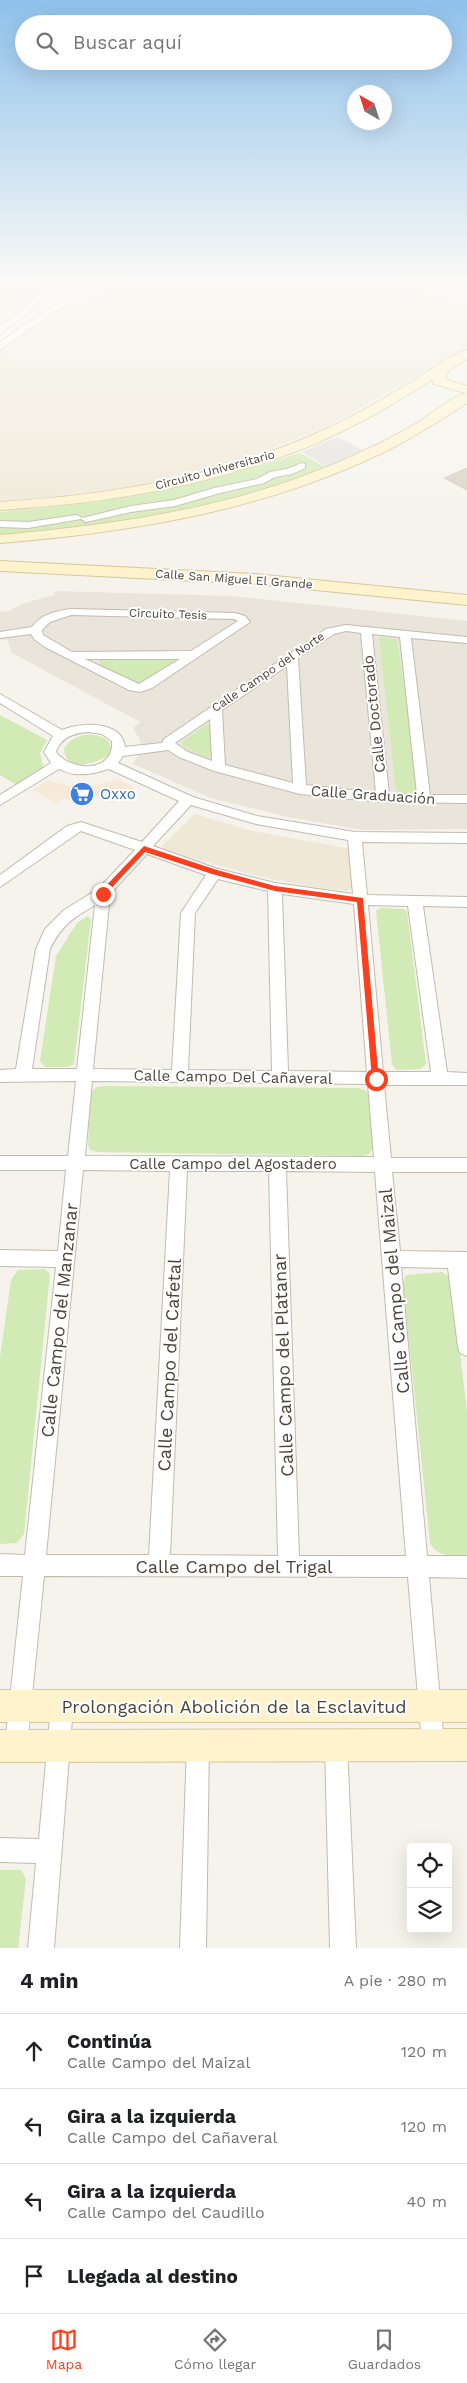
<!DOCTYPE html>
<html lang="es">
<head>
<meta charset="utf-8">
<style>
  :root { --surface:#fff; --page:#f2f2f2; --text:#202124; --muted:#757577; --line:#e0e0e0; --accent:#fc3f1d }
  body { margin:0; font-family:"Work Sans",sans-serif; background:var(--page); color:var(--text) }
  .controls { position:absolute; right:15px; bottom:15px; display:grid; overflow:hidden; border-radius:5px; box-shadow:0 5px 20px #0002 }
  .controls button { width:45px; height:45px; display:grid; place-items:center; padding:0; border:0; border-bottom:1px solid var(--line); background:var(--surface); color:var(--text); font:25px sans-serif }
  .compass { position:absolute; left:347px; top:85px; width:45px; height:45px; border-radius:50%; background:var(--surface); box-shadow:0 5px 20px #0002; rotate:321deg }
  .stop { position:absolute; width:15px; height:15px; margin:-11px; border:4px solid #fc3f1d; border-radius:50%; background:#fff }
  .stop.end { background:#fc3f1d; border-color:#fff; box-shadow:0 1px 5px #0008 }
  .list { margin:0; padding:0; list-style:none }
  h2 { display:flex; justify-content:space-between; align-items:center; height:65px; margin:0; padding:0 20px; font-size:21px }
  h2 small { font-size:16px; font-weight:400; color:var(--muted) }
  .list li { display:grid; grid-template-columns:32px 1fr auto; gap:15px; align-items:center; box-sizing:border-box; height:75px; padding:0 20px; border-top:1px solid var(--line) }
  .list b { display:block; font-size:19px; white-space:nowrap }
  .list p { margin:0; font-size:16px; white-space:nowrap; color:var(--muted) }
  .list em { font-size:16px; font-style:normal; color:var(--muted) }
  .icon { flex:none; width:28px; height:28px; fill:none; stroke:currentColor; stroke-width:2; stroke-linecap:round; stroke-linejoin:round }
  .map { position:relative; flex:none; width:467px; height:1948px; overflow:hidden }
  .search { position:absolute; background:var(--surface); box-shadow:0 5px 20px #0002; left:15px; right:15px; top:15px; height:55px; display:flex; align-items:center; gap:12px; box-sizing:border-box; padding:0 18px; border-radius:28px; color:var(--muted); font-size:19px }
  .sheet { height:365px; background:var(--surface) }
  nav { display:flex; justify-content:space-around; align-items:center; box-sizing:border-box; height:70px; border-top:1px solid var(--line); background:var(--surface); font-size:14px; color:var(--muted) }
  nav a { display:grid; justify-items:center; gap:2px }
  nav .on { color:var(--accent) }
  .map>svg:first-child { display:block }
  .residential { fill:#eae5da }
  .commercial { fill:#f7ead8 }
  .education { fill:#efe8d6 }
  .green { fill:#d2eab5 }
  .parking { fill:#e5e3e0 }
  .building { fill:#d8cfc1; stroke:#d3c7b4 }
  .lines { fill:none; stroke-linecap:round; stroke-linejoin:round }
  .street-casing { stroke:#c2bbae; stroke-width:2 }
  .secondary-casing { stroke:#d6c79b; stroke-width:2 }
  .street { fill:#fff; fill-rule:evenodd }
  .secondary { fill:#fff3cd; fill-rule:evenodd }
  .route { fill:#fc3f1d }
  .labels { text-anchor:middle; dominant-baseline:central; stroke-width:4; stroke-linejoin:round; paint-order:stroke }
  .far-street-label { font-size:12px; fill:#4b4439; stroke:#fff }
  .street-label { font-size:15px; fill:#4b4439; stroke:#fff }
  .shop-label { font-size:15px; fill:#366cbe; stroke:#fff; text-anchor:start }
  .near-street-label { font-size:18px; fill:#4b4439; stroke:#fff }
</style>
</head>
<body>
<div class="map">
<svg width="467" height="1948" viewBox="0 0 467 1948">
  <rect width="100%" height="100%" fill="#f6f3ec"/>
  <polygon class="residential" points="55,591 232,596 467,621 467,829 362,830 288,817 211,798 133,764 139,753 140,740 133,728 140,722 12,653 7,639 0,640 0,612 9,611 25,603 54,595"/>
  <polygon class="commercial" points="118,779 134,787 113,803 102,797 63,799 56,803 33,790 48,780 71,786 103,784"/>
  <g class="education">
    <polygon points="0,284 43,284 31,302 0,323"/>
    <polygon points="128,284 395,284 467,306 467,349 326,427 244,459 208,470 131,487 60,496 0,501 0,357 4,352 54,313 79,300"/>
    <polygon points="195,814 252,831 346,848 350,852 354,887 347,891 307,886 253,875 165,850 162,846"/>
  </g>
  <g class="green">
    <path d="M300 453 327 468 262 492 161 517 0 538V512C103 505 202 486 300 453Z"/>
    <polygon points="383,637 397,639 420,788 417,794 402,793 396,790 379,638"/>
    <polygon points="103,659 174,659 177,662 141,684 134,683 101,665 100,661"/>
    <polygon points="0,715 47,740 40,753 44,769 17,785 0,775"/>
    <polygon points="212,723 212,756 205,757 182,745 183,741 207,724"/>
    <path d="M83 735C96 734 115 737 110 754 98 764 64 773 64 748L71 740Z"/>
    <polygon points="381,908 403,909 407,911 426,1064 421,1069 396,1070 392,1064 376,911"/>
    <polygon points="88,916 91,920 74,1064 68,1067 45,1067 40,1061 56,956 77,923"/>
    <polygon points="104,1086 359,1088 365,1090 368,1093 373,1149 369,1154 362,1156 98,1152 90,1150 88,1145 91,1092 97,1087"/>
    <polygon points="45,1269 50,1274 24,1534 17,1543 0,1544 0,1357 11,1280 18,1270"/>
    <path d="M442 1272 449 1276 452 1286 467 1411V1555C452 1555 438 1558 430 1543L403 1283 406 1275Z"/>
    <polygon points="0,1870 21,1870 26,1879 18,1948 0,1948"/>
  </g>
  <polygon class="parking" points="337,437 367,452 331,469 302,452"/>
  <polygon class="building" points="467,468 467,490 444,478"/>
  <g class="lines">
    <g class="street-casing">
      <g id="street">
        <polygon points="46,284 54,284 41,302 0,334 0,327 35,298"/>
        <path d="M107 284H120L57 310 0 350V343C32 316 67 297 107 284Z"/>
        <polygon points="403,284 416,284 467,300 467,305"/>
        <polygon points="302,463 305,464 305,468 292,474 275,477 264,483 220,493 175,506 131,512 86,522 81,519 28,528 0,527 0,521 28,522 77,515 82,518 131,506 174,500 214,488 257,479 270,472 287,469"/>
        <path d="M71 609 235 613 245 616 250 622 152 688 140 692 129 690 45 647 34 639 31 634 0 638V632L32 627C41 614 56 611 71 609ZM71 615 234 619 238 621 191 651 72 652 43 635 42 630 50 622ZM85 659H180L139 684Z"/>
        <path d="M346 625 467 637V643L411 638 430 795H467V803L383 802 300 794 214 771 179 757 168 750 123 756 118 763 193 797 257 816 355 832 467 833V843L362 842 367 895 467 897V907L423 906 447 1072 467 1073V1085H384L391 1158H467V1172H392L400 1251 467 1252V1356L460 1353 458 1347 448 1268 401 1267 427 1556H467V1578L429 1577 444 1744 441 1752 433 1755 425 1752 422 1744 408 1577 44 1576 27 1746 24 1754 16 1757 8 1754 5 1746 23 1576H0V1554L25 1555 56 1267 0 1266V1250L58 1251 66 1170H0V1156H68L76 1081 0 1082V1070L16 1069 36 949 45 929 64 910 98 889 135 850 81 831 0 887V875L67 826 81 822 142 842 179 801 109 769C93 774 75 778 59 769L0 805V795L51 763 44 752 53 736 0 703V694L62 730C81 722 122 720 125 747L162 743 164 739 326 629ZM346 631 361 633 376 793 306 785 298 658 334 634ZM372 634 400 637 417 794H389ZM287 666 293 783 225 765 222 710ZM210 719 212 761 188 752 175 743ZM88 732 102 734 112 741C115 773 71 772 56 752 61 737 74 733 88 732ZM191 805 256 824 348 840 353 894 275 883 218 869 153 846ZM147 854 206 875 181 913 172 1070 93 1069 110 894ZM218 879 268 891 272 1071 188 1070 195 913ZM282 894 354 904 367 1072 288 1071ZM95 905 77 1069H32L50 949C61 926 73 918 95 905ZM368 905 408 906 431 1072H383ZM92 1081 368 1084 374 1157 85 1156ZM83 1170 170 1171 149 1555H46ZM187 1171H269L278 1556 170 1555ZM286 1171 375 1172 406 1556H299Z"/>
        <polygon points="62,1695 70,1698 73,1706 54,1948 28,1948 36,1863 0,1862 0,1838 39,1839 51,1706 54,1698"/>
        <polygon points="198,1734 206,1737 209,1745 206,1948 180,1948 187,1745 190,1737"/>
        <polygon points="336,1734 344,1737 347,1745 356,1948 330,1948 325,1745 328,1737"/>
      </g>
    </g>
    <g class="secondary-casing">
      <g id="secondary">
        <path d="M467 350V359L449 370 445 379 467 386V403C444 418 420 433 396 446 273 509 136 532 0 543V535C116 525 232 508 339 462 366 450 392 438 417 423 432 414 449 398 466 393L434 384 432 380C389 407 345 433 297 451 202 488 102 504 0 510V502C113 495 225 476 328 428 360 413 390 395 421 376 435 368 451 354 467 350Z"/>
        <polygon points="0,561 255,574 467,595 467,605 255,584 0,571"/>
        <rect x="0" y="1690" width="467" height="32"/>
        <polygon points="467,1729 467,1761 0,1762 0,1730"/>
      </g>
    </g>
    <use href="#street" class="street"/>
    <use href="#secondary" class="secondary"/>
  </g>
  <linearGradient id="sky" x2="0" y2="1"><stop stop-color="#8fc1ec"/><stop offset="0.51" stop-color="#fbfaf6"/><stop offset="1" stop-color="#fbfaf6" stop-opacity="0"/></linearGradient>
  <rect width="467" height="557" fill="url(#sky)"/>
  <polygon class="route" points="144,846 217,870 275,886 363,898 379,1081 373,1081 372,1079 357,902 275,891 212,874 145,852 105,895 100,895 100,892"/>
  <defs>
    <g id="supermarket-disc" transform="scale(1.25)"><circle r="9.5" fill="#3f7fe0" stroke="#fff"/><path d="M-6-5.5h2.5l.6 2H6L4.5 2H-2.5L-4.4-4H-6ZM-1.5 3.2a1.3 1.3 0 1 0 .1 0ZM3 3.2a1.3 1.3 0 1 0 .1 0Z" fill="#fff"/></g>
  </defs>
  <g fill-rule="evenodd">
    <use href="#supermarket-disc" x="82" y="794"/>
  </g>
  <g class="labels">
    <g class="far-street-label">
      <text transform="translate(215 470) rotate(-15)">Circuito Universitario</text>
      <text transform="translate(234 579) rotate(4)">Calle San Miguel El Grande</text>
      <text transform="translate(168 614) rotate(2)">Circuito Tesis</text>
      <text transform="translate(268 672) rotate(-34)">Calle Campo del Norte</text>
    </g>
    <g class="street-label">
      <text transform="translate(374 714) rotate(-96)">Calle Doctorado</text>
      <text transform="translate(373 795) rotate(4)">Calle Graduación</text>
      <text transform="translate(233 1077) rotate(1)">Calle Campo Del Cañaveral</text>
      <text x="233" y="1164">Calle Campo del Agostadero</text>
    </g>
    <g class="shop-label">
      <text x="100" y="794">Oxxo</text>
    </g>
    <g class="near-street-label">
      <text transform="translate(394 1291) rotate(-95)">Calle Campo del Maizal</text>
      <text transform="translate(59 1320) rotate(-84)">Calle Campo del Manzanar</text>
      <text transform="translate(169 1365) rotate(-87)">Calle Campo del Cafetal</text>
      <text transform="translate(283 1365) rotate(-92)">Calle Campo del Platanar</text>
      <text x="234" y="1566">Calle Campo del Trigal</text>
      <text x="234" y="1706">Prolongación Abolición de la Esclavitud</text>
    </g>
  </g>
</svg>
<div class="controls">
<button><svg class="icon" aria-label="locate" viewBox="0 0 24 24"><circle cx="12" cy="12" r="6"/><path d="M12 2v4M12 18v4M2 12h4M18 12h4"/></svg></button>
<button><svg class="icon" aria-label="layers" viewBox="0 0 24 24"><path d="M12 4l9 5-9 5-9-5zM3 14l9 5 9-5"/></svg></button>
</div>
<svg class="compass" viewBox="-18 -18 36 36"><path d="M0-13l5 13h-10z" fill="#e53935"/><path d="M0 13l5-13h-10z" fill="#757577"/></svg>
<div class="stop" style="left:376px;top:1079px"></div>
<div class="stop end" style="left:103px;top:894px"></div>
<div class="search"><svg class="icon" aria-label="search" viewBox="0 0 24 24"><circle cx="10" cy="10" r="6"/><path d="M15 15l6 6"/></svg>Buscar aquí</div>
</div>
<section class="sheet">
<h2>4 min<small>A pie · 280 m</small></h2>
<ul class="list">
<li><svg class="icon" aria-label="ahead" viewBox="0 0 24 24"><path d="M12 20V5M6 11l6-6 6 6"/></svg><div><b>Continúa</b><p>Calle Campo del Maizal</p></div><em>120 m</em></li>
<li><svg class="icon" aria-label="left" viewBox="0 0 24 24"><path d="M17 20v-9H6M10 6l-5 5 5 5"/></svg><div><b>Gira a la izquierda</b><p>Calle Campo del Cañaveral</p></div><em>120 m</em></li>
<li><svg class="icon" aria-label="left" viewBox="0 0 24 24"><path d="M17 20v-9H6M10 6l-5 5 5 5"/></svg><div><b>Gira a la izquierda</b><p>Calle Campo del Caudillo</p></div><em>40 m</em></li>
<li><svg class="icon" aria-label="arrive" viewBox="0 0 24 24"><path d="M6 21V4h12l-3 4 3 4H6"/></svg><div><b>Llegada al destino</b></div></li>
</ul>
</section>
<nav>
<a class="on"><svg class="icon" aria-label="map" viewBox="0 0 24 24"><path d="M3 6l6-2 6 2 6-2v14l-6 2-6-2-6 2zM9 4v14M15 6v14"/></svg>Mapa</a>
<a><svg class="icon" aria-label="directions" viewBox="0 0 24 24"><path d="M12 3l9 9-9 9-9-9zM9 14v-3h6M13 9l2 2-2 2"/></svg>Cómo llegar</a>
<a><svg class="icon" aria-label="saved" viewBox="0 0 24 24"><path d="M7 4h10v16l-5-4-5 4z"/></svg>Guardados</a>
</nav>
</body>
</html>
